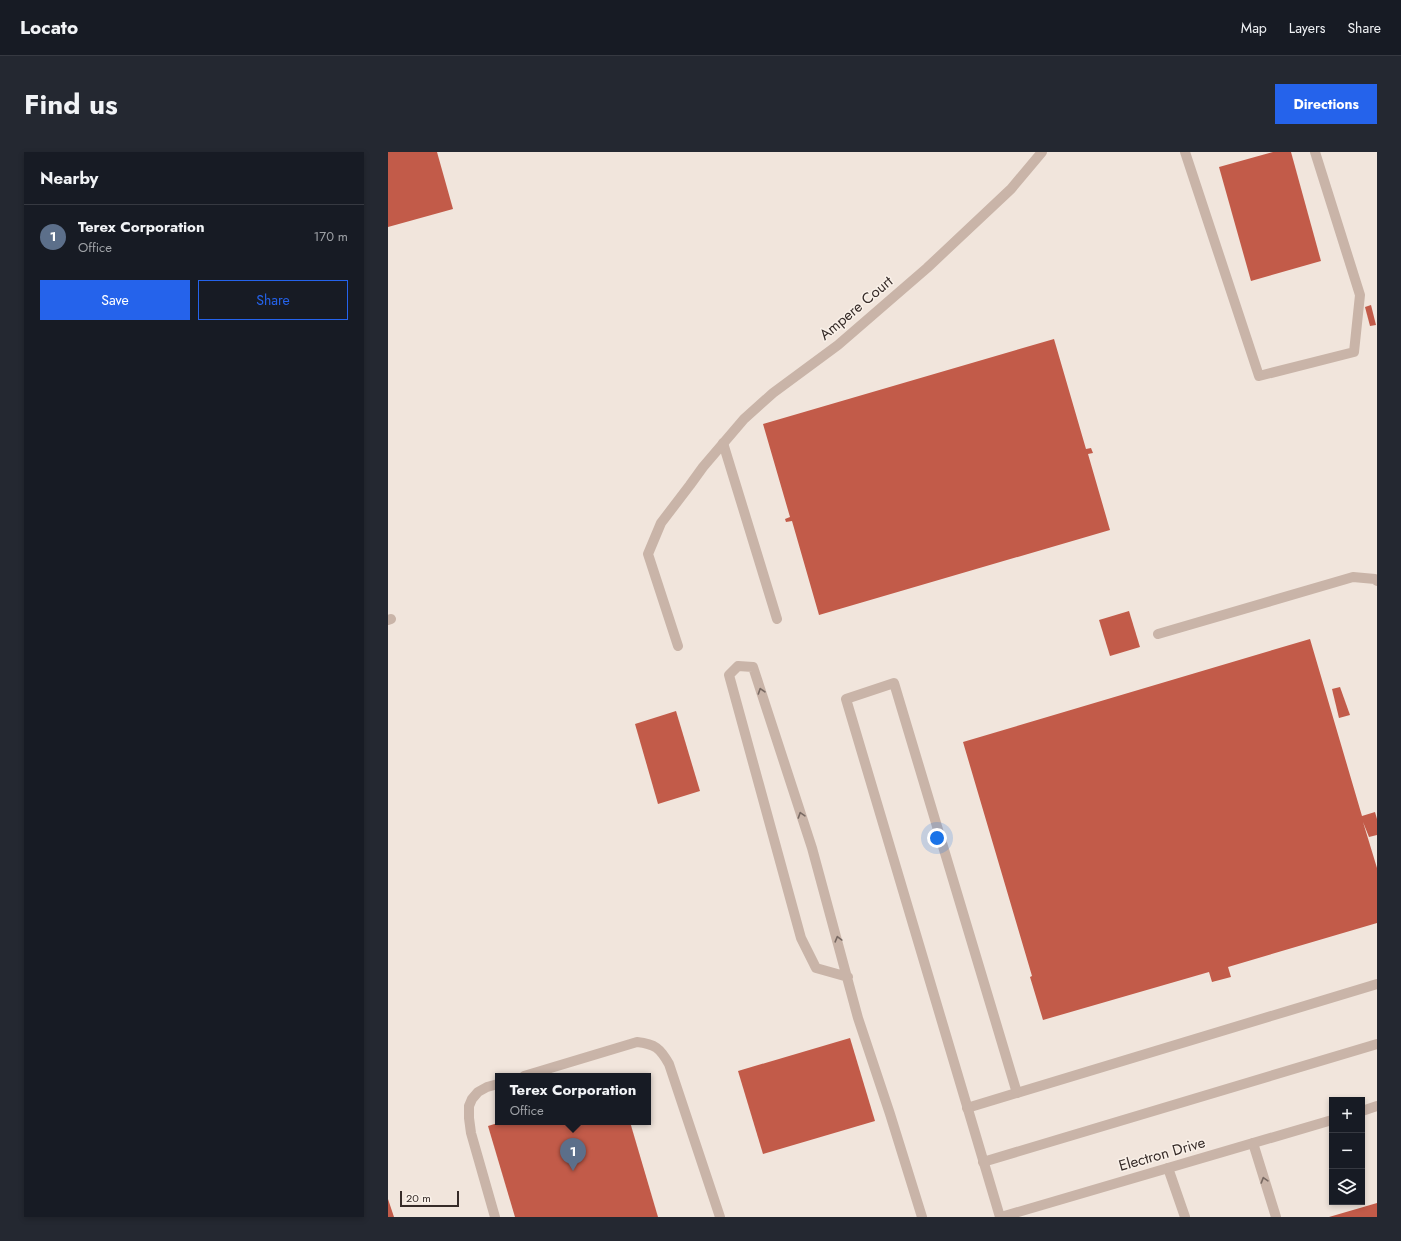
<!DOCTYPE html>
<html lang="en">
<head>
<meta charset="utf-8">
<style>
  :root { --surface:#171b24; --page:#242831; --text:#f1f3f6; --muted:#9ea1a6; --line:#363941; --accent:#2563eb }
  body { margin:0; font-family:Jost,sans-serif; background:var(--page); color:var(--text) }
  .controls { position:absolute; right:12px; bottom:12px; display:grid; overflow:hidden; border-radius:0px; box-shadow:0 2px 6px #0003 }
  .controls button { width:36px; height:36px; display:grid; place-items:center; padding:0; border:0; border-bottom:1px solid var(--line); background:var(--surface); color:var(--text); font:20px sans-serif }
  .scale { position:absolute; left:12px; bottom:10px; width:59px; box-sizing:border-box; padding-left:4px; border:2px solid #362b28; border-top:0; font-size:11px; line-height:14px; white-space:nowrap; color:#362b28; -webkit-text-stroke:3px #f9f0e8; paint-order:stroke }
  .you { position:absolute; left:549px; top:686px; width:14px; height:14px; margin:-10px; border:3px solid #fff; border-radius:50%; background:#1a73e8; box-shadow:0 0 0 6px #1a73e833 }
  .badge { display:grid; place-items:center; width:26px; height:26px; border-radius:50%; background:var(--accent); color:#fff; font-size:13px; font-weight:700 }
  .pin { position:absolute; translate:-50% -33px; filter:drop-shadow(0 1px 2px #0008) }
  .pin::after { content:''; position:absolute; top:21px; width:14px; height:12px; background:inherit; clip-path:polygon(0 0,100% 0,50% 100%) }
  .popup { position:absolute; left:107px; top:921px; width:156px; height:52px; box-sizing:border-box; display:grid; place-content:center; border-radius:0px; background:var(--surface); filter:drop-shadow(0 1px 3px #0005); font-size:13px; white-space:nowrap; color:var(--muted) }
  .popup b { font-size:15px; color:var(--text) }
  .popup::after { content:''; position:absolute; left:50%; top:100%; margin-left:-8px; border:8px solid transparent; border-top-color:var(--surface) }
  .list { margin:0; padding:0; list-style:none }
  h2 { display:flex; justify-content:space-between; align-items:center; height:52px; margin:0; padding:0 16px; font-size:17px }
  h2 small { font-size:13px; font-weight:400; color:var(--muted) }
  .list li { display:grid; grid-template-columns:26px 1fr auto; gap:12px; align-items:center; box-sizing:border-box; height:64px; padding:0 16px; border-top:1px solid var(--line) }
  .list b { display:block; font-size:15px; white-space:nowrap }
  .list p { margin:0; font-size:13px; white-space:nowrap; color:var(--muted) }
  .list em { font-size:13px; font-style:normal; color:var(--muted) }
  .actions { display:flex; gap:8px; padding:12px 16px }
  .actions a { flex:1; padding:9px 0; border:1px solid var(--accent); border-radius:0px; text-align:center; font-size:14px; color:var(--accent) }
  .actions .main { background:var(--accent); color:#fff }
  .icon { flex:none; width:22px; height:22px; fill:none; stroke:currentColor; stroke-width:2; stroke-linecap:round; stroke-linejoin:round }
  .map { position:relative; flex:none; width:989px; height:1065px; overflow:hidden; border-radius:0px }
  header { display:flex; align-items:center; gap:24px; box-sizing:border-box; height:56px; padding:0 20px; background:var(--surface); border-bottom:1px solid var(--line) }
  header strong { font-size:19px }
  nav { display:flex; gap:22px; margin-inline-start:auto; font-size:14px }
  .intro { display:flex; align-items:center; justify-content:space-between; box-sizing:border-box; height:96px; padding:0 24px }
  h1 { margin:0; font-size:28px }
  .button { padding:10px 18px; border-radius:0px; background:var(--accent); color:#fff; font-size:14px; font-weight:700 }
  main { display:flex; gap:24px; padding:0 24px }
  aside { flex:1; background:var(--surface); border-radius:0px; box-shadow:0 2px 6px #0003 }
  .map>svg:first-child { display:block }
  .building { fill:#c25b49 }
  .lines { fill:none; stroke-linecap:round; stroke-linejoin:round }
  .minor { stroke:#c9b4a8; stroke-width:10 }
  .oneway { stroke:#786962 }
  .labels { text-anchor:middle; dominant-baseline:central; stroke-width:3; stroke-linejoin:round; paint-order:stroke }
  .street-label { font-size:15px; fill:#362b28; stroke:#f9f0e8 }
</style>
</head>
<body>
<header>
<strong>Locato</strong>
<nav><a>Map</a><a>Layers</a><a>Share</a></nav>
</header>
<div class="intro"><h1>Find us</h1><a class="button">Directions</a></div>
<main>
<aside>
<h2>Nearby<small></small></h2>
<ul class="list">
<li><span class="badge" style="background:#5c6f8a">1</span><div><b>Terex Corporation</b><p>Office</p></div><em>170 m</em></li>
</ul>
<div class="actions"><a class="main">Save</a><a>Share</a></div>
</aside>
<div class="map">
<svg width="989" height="1065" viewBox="0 0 989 1065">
  <rect width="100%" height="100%" fill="#f1e5dc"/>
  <g class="building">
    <polygon points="0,0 49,0 65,57 0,75"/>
    <polygon points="885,0 903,0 933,109 863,129 831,15"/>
    <polygon points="983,153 988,173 982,174 977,155"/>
    <polygon points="666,187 698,297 703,296 705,301 700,302 722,378 431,463 404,369 398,370 397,367 402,365 375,272"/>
    <polygon points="741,459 752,495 722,504 711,468"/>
    <polygon points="922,487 974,664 987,660 989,667 989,683 981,685 975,670 989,716 989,771 840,815 843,825 824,830 821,820 655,868 642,825 644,824 575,590"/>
    <polygon points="952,535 962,563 951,566 944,537"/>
    <polygon points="288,559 312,639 270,652 247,572"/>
    <polygon points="462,886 487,969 375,1002 350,919"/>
    <polygon points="113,970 242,970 270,1065 127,1065 100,974"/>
    <polygon points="0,1047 6,1065 0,1065"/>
    <polygon points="989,1051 989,1065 941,1065"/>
  </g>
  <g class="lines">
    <g class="minor">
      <polyline points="797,0 871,224 966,200 972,143 927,0"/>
      <polyline points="335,291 389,467"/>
      <polyline points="0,468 3,467"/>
      <polyline points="770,482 965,425 987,427 989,429"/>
      <polyline points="290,494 260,402 273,371 302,333 315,315 356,267 385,241 450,193 539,116 623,37 654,0"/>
      <polyline points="460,825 428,816 413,786 341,523 350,514 365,515 424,696 470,866 502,962 534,1065"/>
      <path d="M136 924 249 890C267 892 272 896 281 912L332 1065"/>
      <polyline points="579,956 989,832"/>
      <polyline points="974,959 989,954"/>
      <polyline points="865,991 888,1065"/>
      <polyline points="595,1010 989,892"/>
      <polyline points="780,1016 797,1065"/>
      <polyline points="107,1065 83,981 81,966 81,954 84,947 90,940 99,935 110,932"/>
      <polyline points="612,1065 458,547 506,531 629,941"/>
      <polyline points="613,1065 944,968"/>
    </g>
  </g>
  <defs><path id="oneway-chevron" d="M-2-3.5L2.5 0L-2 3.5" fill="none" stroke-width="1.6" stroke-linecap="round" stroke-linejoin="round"/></defs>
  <g class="oneway">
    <use href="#oneway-chevron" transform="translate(373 539) rotate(-108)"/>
    <use href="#oneway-chevron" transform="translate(413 663) rotate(-108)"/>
    <use href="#oneway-chevron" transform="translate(450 787) rotate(-105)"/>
    <use href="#oneway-chevron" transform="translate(876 1028) rotate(-107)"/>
  </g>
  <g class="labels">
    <g class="street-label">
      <text transform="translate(468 156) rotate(-40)">Ampere Court</text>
      <text transform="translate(774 1002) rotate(-16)">Electron Drive</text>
    </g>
  </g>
</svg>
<div class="controls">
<button>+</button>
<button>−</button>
<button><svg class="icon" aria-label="layers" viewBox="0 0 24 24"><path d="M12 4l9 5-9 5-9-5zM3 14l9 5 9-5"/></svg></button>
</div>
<div class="scale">20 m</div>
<div class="you"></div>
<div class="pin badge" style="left:185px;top:1019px;background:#5c6f8a">1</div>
<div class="popup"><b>Terex Corporation</b>Office</div>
</div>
</main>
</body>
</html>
